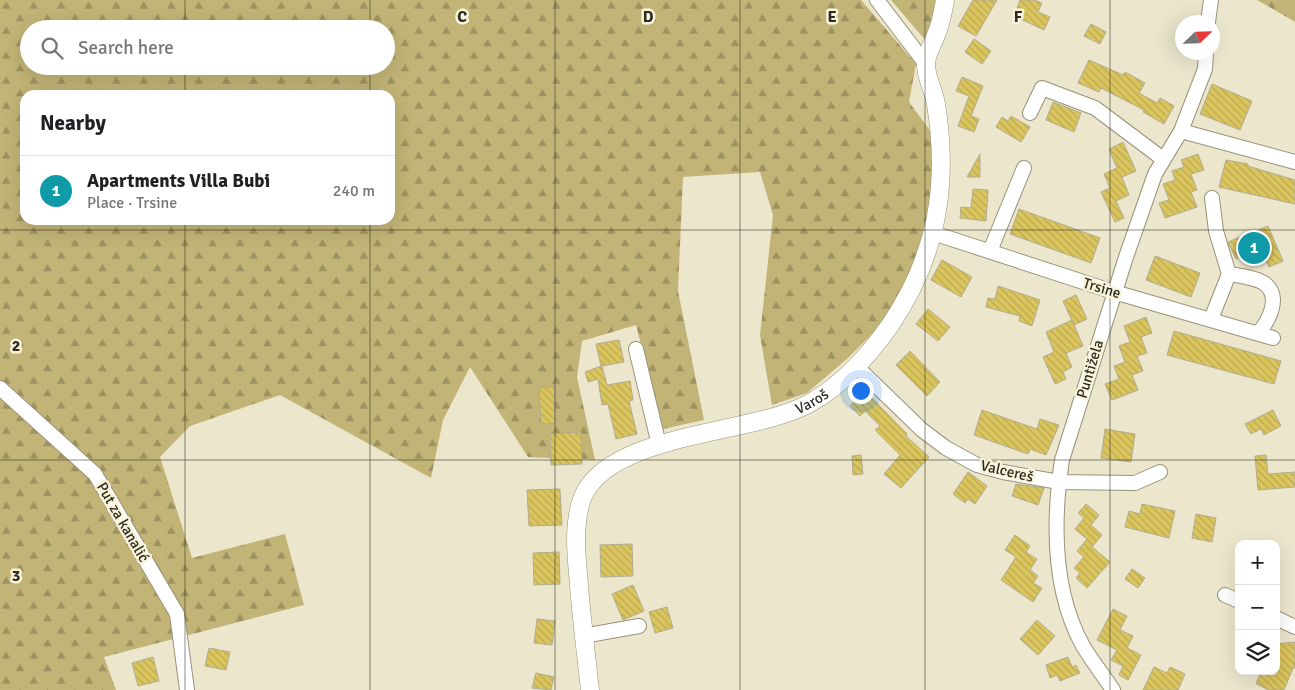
<!DOCTYPE html>
<html lang="en">
<head>
<meta charset="utf-8">
<style>
  :root { --surface:#fff; --page:#f2f2f2; --text:#202124; --muted:#757577; --line:#e0e0e0; --accent:#db2777 }
  body { margin:0; font-family:Signika,sans-serif; background:var(--page); color:var(--text) }
  .controls { position:absolute; right:15px; bottom:15px; display:grid; overflow:hidden; border-radius:10px; box-shadow:0 5px 20px #0002 }
  .controls button { width:45px; height:45px; display:grid; place-items:center; padding:0; border:0; border-bottom:1px solid var(--line); background:var(--surface); color:var(--text); font:25px sans-serif }
  .compass { position:absolute; left:1175px; top:15px; width:45px; height:45px; border-radius:50%; background:var(--surface); box-shadow:0 5px 20px #0002; rotate:67deg }
  .you { position:absolute; left:860px; top:390px; width:18px; height:18px; margin:-12px; border:4px solid #fff; border-radius:50%; background:#1a73e8; box-shadow:0 0 0 8px #1a73e833 }
  .badge { display:grid; place-items:center; width:32px; height:32px; border-radius:50%; background:var(--accent); color:#fff; font-size:16px; font-weight:700 }
  .pin { position:absolute; translate:-50% -50%; border:2px solid #fff; box-shadow:0 1px 5px #0006 }
  .list { margin:0; padding:0; list-style:none }
  h2 { display:flex; justify-content:space-between; align-items:center; height:65px; margin:0; padding:0 20px; font-size:21px }
  h2 small { font-size:16px; font-weight:400; color:var(--muted) }
  .list li { display:grid; grid-template-columns:32px 1fr auto; gap:15px; align-items:center; box-sizing:border-box; height:70px; padding:0 20px; border-top:1px solid var(--line) }
  .list b { display:block; font-size:19px; white-space:nowrap }
  .list p { margin:0; font-size:16px; white-space:nowrap; color:var(--muted) }
  .list em { font-size:16px; font-style:normal; color:var(--muted) }
  .icon { flex:none; width:28px; height:28px; fill:none; stroke:currentColor; stroke-width:2; stroke-linecap:round; stroke-linejoin:round }
  .map { position:relative; flex:none; width:1295px; height:690px; overflow:hidden }
  .search { position:absolute; background:var(--surface); box-shadow:0 5px 20px #0002; left:20px; top:20px; width:375px; height:55px; display:flex; align-items:center; gap:12px; box-sizing:border-box; padding:0 18px; border-radius:28px; color:var(--muted); font-size:19px }
  .panel { position:absolute; background:var(--surface); box-shadow:0 5px 20px #0002; left:20px; top:90px; width:375px; height:135px; border-radius:15px }
  .map>svg:first-child { display:block }
  .forest { fill:url(#forest-firs); fill-rule:evenodd }
  .building { fill:url(#building-back-hatch); stroke:#b1ac93 }
  .lines { fill:none; stroke-linecap:round; stroke-linejoin:round }
  .minor-casing { stroke:#97927a; stroke-width:16 }
  .major-casing { stroke:#97927a; stroke-width:19 }
  .minor { stroke:#fff; stroke-width:14 }
  .major { stroke:#fff; stroke-width:18 }
  .grid { fill:none; stroke:#2d2b21; stroke-width:1; stroke-opacity:0.55 }
  .labels { text-anchor:middle; dominant-baseline:central; stroke-width:5; stroke-linejoin:round; paint-order:stroke }
  .street-label { font-size:15px; fill:#2d2b21; stroke:#f8f3d9 }
  .grid-label { font-size:16px; text-anchor:middle; font-weight:bold; fill:#2d2b21; stroke:#f8f3d9; stroke-width:5; stroke-linejoin:round; paint-order:stroke }
</style>
</head>
<body>
<div class="map">
<svg width="1295" height="690" viewBox="0 0 1295 690">
  <defs>
    <pattern id="forest-firs" width="22" height="20" patternUnits="userSpaceOnUse" patternTransform="scale(1.25)"><rect width="22" height="20" fill="#c2b476"/><path d="M5 1l3.5 6h-7zM16 11l3.5 6h-7z" fill="#9e9360"/></pattern>
    <pattern id="building-back-hatch" width="6" height="6" patternUnits="userSpaceOnUse" patternTransform="scale(1.25)"><rect width="6" height="6" fill="#dbc55e"/><path d="M-1 5l2 2M0 0l6 6M5-1l2 2" fill="none" stroke="#bca951"/></pattern>
  </defs>
  <rect width="100%" height="100%" fill="#ebe6cc"/>
  <g class="forest">
    <path d="M0 0H861L916 64 909 102 931 132 935 175 924 235 918 256 883 323 848 358 807 393 772 405 760 335 773 215 760 172 683 177 678 291 704 420 663 429 636 325 582 341 577 377 595 460 528 457 470 367 443 420 431 478 280 395 190 426 160 457 192 558 285 534 304 605 104 657 116 690H0ZM29 29H386V66H29ZM25 95H390V220H25Z"/>
    <polygon points="891,0 939,0 927,42"/>
    <polygon points="1257,0 1295,0 1295,22 1292,20"/>
  </g>
  <g class="building">
    <polygon points="973,0 997,0 976,36 958,26"/>
    <polygon points="1020,0 1034,0 1042,3 1038,12 1050,17 1044,30 1014,16"/>
    <polygon points="1091,24 1106,32 1100,44 1084,36"/>
    <polygon points="974,39 991,51 982,64 965,52"/>
    <polygon points="1089,60 1123,75 1125,72 1145,83 1139,93 1157,103 1160,98 1174,106 1164,124 1143,112 1144,110 1101,88 1099,92 1078,83"/>
    <polygon points="962,77 983,86 971,116 979,119 974,132 958,126 969,96 956,91"/>
    <polygon points="1212,84 1252,101 1240,130 1200,114"/>
    <polygon points="1053,102 1081,113 1074,132 1046,120"/>
    <polygon points="1011,116 1030,127 1021,142 996,127 1002,117 1008,121"/>
    <polygon points="1123,142 1136,171 1122,177 1129,195 1116,201 1124,218 1115,222 1101,192 1110,188 1104,174 1117,168 1109,149"/>
    <polygon points="980,154 980,177 967,177"/>
    <polygon points="1198,154 1204,170 1191,174 1197,190 1191,192 1197,207 1165,218 1159,203 1169,200 1163,184 1175,180 1172,171 1184,167 1181,160"/>
    <polygon points="1226,160 1248,164 1248,166 1295,180 1295,204 1219,187"/>
    <polygon points="973,189 988,190 986,221 960,218 961,207 971,208"/>
    <polygon points="1019,209 1100,238 1091,263 1010,234"/>
    <polygon points="1268,226 1283,261 1269,267 1264,256 1252,261 1249,254 1236,259 1228,242"/>
    <polygon points="1155,256 1200,273 1191,297 1146,280"/>
    <polygon points="942,260 972,277 961,297 931,280"/>
    <polygon points="998,286 1040,300 1032,326 1019,321 1020,316 986,307 988,298 995,299"/>
    <polygon points="1076,295 1087,319 1074,325 1063,301"/>
    <polygon points="928,309 950,327 938,341 916,324"/>
    <polygon points="1146,317 1152,333 1141,337 1147,353 1137,356 1143,371 1132,375 1138,390 1112,400 1105,384 1119,379 1114,366 1125,362 1119,346 1130,342 1124,326"/>
    <polygon points="1072,320 1083,346 1066,353 1072,367 1063,372 1066,379 1055,384 1043,357 1054,352 1046,332"/>
    <polygon points="1174,331 1281,361 1274,384 1167,355"/>
    <polygon points="619,340 624,362 602,366 607,385 630,381 633,400 629,401 637,434 616,439 608,404 602,405 598,379 588,382 585,372 601,366 596,344"/>
    <polygon points="910,351 940,382 927,396 896,365"/>
    <polygon points="554,387 555,423 541,424 539,388"/>
    <polygon points="865,391 907,434 906,436 929,457 901,488 884,474 900,455 875,430 880,426 865,411 860,416 850,406"/>
    <polygon points="982,410 1037,429 1040,419 1059,425 1046,455 1030,449 1028,454 974,435"/>
    <polygon points="1273,410 1281,426 1264,435 1261,429 1251,434 1245,424"/>
    <polygon points="1105,429 1135,434 1131,462 1101,458"/>
    <polygon points="581,432 582,464 551,465 550,434"/>
    <polygon points="861,455 863,474 853,475 852,456"/>
    <polygon points="1266,455 1268,474 1295,472 1295,487 1258,490 1255,456"/>
    <polygon points="968,472 987,486 975,504 968,499 965,503 953,494"/>
    <polygon points="1016,484 1044,488 1038,505 1012,496"/>
    <polygon points="560,489 562,525 529,526 527,490"/>
    <polygon points="1086,504 1099,515 1091,525 1102,535 1092,547 1110,562 1087,588 1076,578 1080,573 1074,568 1084,557 1077,551 1087,539 1075,529 1084,518 1078,513"/>
    <polygon points="1142,504 1175,511 1169,538 1125,527 1129,511 1140,514"/>
    <polygon points="1196,514 1216,518 1212,542 1192,538"/>
    <polygon points="1015,535 1030,546 1026,552 1037,559 1030,570 1038,576 1033,583 1042,588 1033,602 1001,580 1016,557 1005,550"/>
    <polygon points="632,544 633,576 601,577 600,545"/>
    <polygon points="559,552 560,584 534,585 533,553"/>
    <polygon points="1132,569 1145,578 1138,588 1125,579"/>
    <polygon points="633,585 644,611 623,620 612,594"/>
    <polygon points="667,607 673,628 655,633 649,612"/>
    <polygon points="1113,609 1127,616 1120,630 1133,636 1127,648 1141,655 1128,680 1119,675 1123,666 1111,660 1117,650 1097,640"/>
    <polygon points="537,619 555,621 552,645 534,643"/>
    <polygon points="1037,620 1055,636 1038,655 1020,639"/>
    <polygon points="1295,642 1295,668 1293,668 1284,690 1269,690 1256,684 1261,671 1276,676 1276,644"/>
    <polygon points="209,648 230,652 226,670 205,666"/>
    <polygon points="153,657 159,681 138,686 132,663"/>
    <polygon points="1068,657 1072,667 1076,665 1080,673 1060,681 1057,675 1050,678 1046,665"/>
    <polygon points="1154,667 1167,673 1170,667 1185,674 1178,690 1143,690"/>
    <polygon points="536,673 554,677 551,690 532,688"/>
  </g>
  <g class="lines">
    <g class="minor-casing">
      <g id="minor">
        <polyline points="877,0 925,63"/>
        <polyline points="1208,22 1211,0"/>
        <polyline points="1030,113 1042,88 1095,108 1163,159"/>
        <polyline points="1181,131 1295,162"/>
        <polyline points="933,233 1114,292 1273,338"/>
        <polyline points="990,251 1024,168"/>
        <path d="M1229 274C1241 276 1254 277 1264 283 1282 296 1269 321 1258 333"/>
        <polyline points="1211,319 1229,274 1216,231 1212,198"/>
        <polyline points="636,349 659,445"/>
        <polyline points="857,367 922,430 946,448 977,465 1003,472 1059,482 1135,483 1160,472"/>
        <polyline points="0,388 95,474 177,614 187,690"/>
        <polyline points="1225,595 1239,601"/>
        <polyline points="1276,618 1295,627"/>
        <polyline points="583,636 639,626"/>
        <path d="M1113 690C1103 675 1092 661 1083 646 1052 590 1053 520 1062 460L1126 257 1155 174 1181 131 1205 69 1206 52"/>
      </g>
    </g>
    <g class="major-casing">
      <g id="major">
        <path id="s1" d="M590 690C586 655 582 621 579 586 577 559 573 533 580 505 598 432 752 436 810 403 842 385 870 354 891 324 937 255 949 185 936 104 934 91 926 78 926 65 925 56 933 44 936 35 941 24 943 12 945 0"/>
      </g>
    </g>
    <use href="#minor" class="minor"/>
    <use href="#major" class="major"/>
  </g>
  <path class="grid" d="M185 0V29M370 0V29M555 0V690M740 0V690M925 0V690M1110 0V690M185 66V95M370 66V95M185 220V690M370 220V690M0 230H1295M0 460H1295"/>
  <g class="labels">
    <g class="street-label">
      <text transform="translate(1102 288) rotate(17)">Trsine</text>
      <text transform="translate(1090 369) rotate(-73)">Puntižela</text>
      <text stroke="none"><textPath href="#s1" startOffset="449">Varoš</textPath></text>
      <text transform="translate(1007 471) rotate(13)">Valcereš</text>
      <text transform="translate(123 522) rotate(60)">Put za kanalić</text>
    </g>
  </g>
  <g class="grid-label">
    <text x="462" y="22">C</text>
    <text x="648" y="22">D</text>
    <text x="832" y="22">E</text>
    <text x="1018" y="22">F</text>
    <text x="16" y="351">2</text>
    <text x="16" y="581">3</text>
  </g>
</svg>
<div class="controls">
<button>+</button>
<button>−</button>
<button><svg class="icon" aria-label="layers" viewBox="0 0 24 24"><path d="M12 4l9 5-9 5-9-5zM3 14l9 5 9-5"/></svg></button>
</div>
<svg class="compass" viewBox="-18 -18 36 36"><path d="M0-13l5 13h-10z" fill="#e53935"/><path d="M0 13l5-13h-10z" fill="#757577"/></svg>
<div class="you"></div>
<div class="pin badge" style="left:1254px;top:248px;background:#0f9aa8">1</div>
<div class="search"><svg class="icon" aria-label="search" viewBox="0 0 24 24"><circle cx="10" cy="10" r="6"/><path d="M15 15l6 6"/></svg>Search here</div>
<section class="panel">
<h2>Nearby<small></small></h2>
<ul class="list">
<li><span class="badge" style="background:#0f9aa8">1</span><div><b>Apartments Villa Bubi</b><p>Place · Trsine</p></div><em>240 m</em></li>
</ul>
</section>
</div>
</body>
</html>
